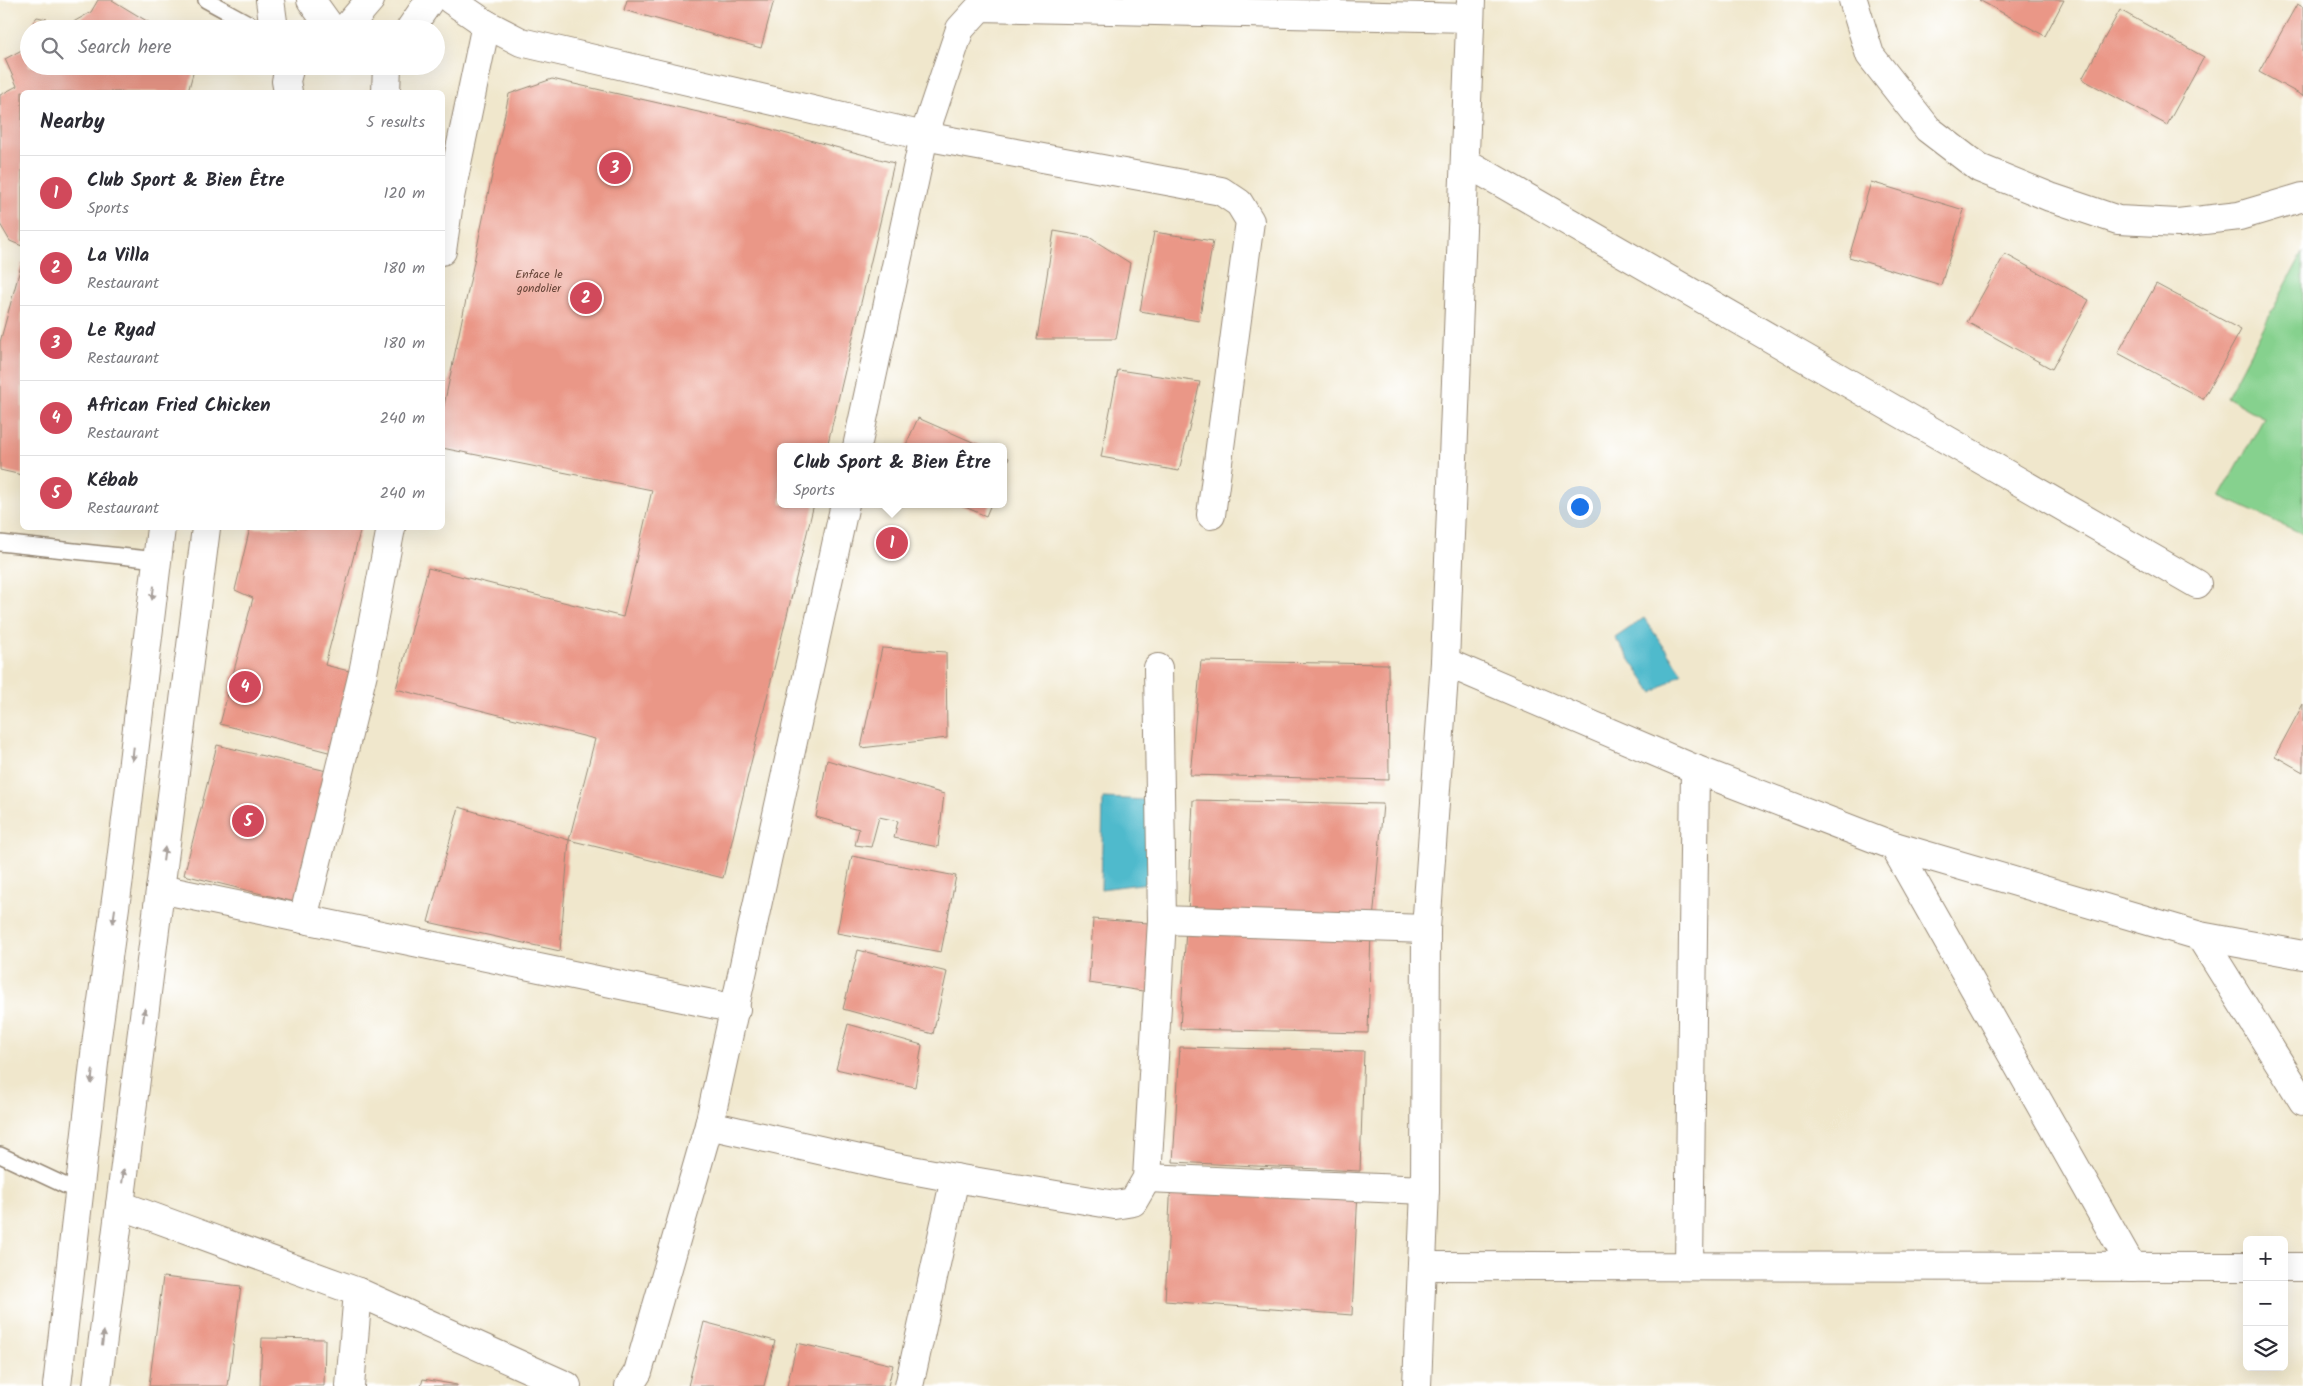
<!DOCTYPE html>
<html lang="en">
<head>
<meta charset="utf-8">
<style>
  :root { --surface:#fff; --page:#f7f7f7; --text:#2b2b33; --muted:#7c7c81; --line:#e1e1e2; --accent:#d1495b }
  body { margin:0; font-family:Kalam,sans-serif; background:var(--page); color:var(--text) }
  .controls { position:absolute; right:15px; bottom:15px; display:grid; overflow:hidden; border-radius:8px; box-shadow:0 5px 20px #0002 }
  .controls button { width:45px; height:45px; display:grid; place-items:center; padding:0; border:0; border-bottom:1px solid var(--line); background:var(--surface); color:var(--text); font:25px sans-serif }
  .you { position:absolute; left:1579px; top:506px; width:18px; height:18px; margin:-12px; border:4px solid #fff; border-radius:50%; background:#1a73e8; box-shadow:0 0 0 8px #1a73e833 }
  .badge { display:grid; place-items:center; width:32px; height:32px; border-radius:50%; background:var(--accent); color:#fff; font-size:16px; font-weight:700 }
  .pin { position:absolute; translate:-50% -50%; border:2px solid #fff; box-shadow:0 1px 5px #0006 }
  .popup { position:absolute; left:777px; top:443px; width:230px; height:65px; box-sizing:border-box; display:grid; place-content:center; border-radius:8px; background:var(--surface); filter:drop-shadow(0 1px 4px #0005); font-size:16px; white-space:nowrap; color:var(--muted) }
  .popup b { font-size:19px; color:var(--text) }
  .popup::after { content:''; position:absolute; left:50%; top:100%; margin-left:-10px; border:10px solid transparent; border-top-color:var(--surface) }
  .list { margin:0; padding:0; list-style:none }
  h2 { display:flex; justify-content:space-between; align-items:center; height:65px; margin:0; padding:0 20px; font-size:21px }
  h2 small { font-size:16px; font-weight:400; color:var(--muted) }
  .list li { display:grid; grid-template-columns:32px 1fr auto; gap:15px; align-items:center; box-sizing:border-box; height:75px; padding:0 20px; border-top:1px solid var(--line) }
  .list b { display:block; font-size:19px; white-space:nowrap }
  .list p { margin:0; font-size:16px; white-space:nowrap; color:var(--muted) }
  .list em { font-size:16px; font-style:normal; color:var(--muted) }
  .icon { flex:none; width:28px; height:28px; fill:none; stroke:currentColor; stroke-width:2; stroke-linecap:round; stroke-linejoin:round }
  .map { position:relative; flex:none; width:2303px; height:1386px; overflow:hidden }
  .search { position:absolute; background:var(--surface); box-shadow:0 5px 20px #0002; left:20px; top:20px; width:425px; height:55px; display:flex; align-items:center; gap:12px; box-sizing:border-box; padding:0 18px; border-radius:28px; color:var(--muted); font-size:19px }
  .panel { position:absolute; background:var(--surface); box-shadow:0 5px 20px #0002; left:20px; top:90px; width:425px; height:440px; border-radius:8px }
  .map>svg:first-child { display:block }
  .green { fill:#86d18e; stroke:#607e56 }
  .water { fill:#4fbacc; stroke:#457275 }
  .building { fill:#ea9787 }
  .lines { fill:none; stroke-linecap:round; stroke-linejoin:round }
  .lane-casing { stroke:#968875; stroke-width:18 }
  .street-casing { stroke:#968875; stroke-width:30 }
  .secondary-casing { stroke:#968875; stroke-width:30 }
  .highway-casing { stroke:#968875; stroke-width:30 }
  .lane { stroke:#fff; stroke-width:15 }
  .street { stroke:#fff; stroke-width:28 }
  .secondary { stroke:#fff; stroke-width:28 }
  .highway { stroke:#fff; stroke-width:28 }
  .oneway { fill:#a79f9a }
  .labels { text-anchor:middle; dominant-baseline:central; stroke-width:4; stroke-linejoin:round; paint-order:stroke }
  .number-label { font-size:12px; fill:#674538 }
</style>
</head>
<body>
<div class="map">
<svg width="2303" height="1386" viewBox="0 0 2303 1386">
  <rect width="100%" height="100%" fill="#fff"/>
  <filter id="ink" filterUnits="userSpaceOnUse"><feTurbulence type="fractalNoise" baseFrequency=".02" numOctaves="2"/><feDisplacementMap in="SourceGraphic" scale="10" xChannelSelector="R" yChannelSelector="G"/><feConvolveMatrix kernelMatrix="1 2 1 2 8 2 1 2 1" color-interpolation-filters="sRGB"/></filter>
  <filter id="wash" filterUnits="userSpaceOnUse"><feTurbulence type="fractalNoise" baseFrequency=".0096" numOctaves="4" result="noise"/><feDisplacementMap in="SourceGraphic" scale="20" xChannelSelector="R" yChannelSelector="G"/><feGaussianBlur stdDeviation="1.12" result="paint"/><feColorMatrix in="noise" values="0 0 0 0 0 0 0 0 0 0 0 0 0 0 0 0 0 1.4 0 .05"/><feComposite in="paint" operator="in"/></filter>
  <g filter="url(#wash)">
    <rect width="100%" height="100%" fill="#f0e7cc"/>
    <polygon class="green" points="2303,252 2303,534 2220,496 2264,418 2227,397"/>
    <g class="water">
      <polygon points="1644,618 1682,673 1653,693 1615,638"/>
      <polygon points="1103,798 1148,800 1148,883 1101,889"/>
    </g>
    <g id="blocks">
      <g class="building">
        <polygon points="98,0 112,0 160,29 61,29 91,12"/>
        <polygon points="627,0 774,0 761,48 624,10"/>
        <polygon points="1979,0 2064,0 2045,36"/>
        <polygon points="2297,4 2303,7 2303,96 2259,72"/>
        <polygon points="2120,10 2204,57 2167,125 2082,79"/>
        <polygon points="37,17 47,19 55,29 35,29 33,22"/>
        <polygon points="29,46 29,66 195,66 188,92 22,92 22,246 10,241 0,224 0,95 17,86 5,59"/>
        <polygon points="552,79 747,123 894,163 827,447 781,447 781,504 814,504 723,878 569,840 595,739 396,689 428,568 623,617 652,490 442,448 442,415 509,94"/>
        <polygon points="1871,182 1964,210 1941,285 1849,257"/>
        <polygon points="1054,231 1089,237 1130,263 1116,339 1037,339"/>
        <polygon points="1154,232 1213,241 1199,321 1140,311"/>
        <polygon points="2005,254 2089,300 2052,369 1967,322"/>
        <polygon points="22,262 22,475 0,470 0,342"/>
        <polygon points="2156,284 2241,330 2203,399 2118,353"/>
        <polygon points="1118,370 1200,382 1179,471 1101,457"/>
        <polygon points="918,418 984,447 905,447"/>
        <polygon points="1003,455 1009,458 1003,472"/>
        <polygon points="958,504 991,504 986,516"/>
        <polygon points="250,528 361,528 325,665 361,674 340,755 220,724 253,598 235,590"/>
        <polygon points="882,648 946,652 947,738 861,748"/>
        <polygon points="1201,661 1388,664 1389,780 1190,775"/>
        <polygon points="2303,704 2303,772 2275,756"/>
        <polygon points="217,745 331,772 299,903 184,875"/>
        <polygon points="827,760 944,794 938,847 894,838 898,821 879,817 871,847 855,845 859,829 816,817"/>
        <polygon points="1193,800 1383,804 1373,921 1188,916"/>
        <polygon points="459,807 569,840 560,951 428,922"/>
        <polygon points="852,856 956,876 941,952 837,933"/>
        <polygon points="1093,919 1162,924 1156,993 1089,983"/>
        <polygon points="1186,929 1371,932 1368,1033 1180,1029"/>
        <polygon points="858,950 947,972 933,1034 843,1009"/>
        <polygon points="848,1024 922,1045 915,1087 836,1069"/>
        <polygon points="1180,1047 1364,1051 1360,1171 1173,1162"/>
        <polygon points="1171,1180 1358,1190 1352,1315 1165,1301"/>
        <polygon points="163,1277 241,1286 228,1386 149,1386"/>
        <polygon points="704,1322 775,1341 764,1386 688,1386"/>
        <polygon points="262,1338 325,1339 324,1386 260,1386"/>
        <polygon points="797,1343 893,1365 888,1386 787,1386"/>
        <polygon points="423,1379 457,1385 457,1386 421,1386"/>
      </g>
    </g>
  </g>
  <g filter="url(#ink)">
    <use href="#blocks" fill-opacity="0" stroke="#968875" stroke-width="1"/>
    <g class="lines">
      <g class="lane-casing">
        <g id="lane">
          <polyline points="206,0 259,29"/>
          <polyline points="0,543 157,560"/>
          <polyline points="0,1155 79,1192"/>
        </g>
      </g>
      <g class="street-casing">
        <g id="street">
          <polyline points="451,0 486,24 521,42 924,136 1221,191 1239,203 1250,221 1211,515"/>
          <polyline points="1853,0 1870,55 1928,129 1979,168 2050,197 2118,220 2178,223 2239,216 2303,197"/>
          <polyline points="1465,162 2197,584"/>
          <polyline points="442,202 449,202 486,24"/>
          <polyline points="442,251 449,202"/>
          <polyline points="857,447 924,136 960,29 980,7 1470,18"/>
          <polyline points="1445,662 1695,769 1894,846 2200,936 2303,955"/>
          <polyline points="1894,846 2132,1267"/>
          <polyline points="160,889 736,1009"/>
          <polyline points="303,919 363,673 391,528"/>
          <polyline points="1162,920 1426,929"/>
          <polyline points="2200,936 2303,1101"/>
          <polyline points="709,1125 890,1166 955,1178 909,1386"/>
          <polyline points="955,1178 1115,1205 1133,1202 1147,1178 1162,920 1158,668"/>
          <polyline points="1147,1178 1425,1190"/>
          <polyline points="120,1205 358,1292 567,1386"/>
          <polyline points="1422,1266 2247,1267"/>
          <polyline points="1689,1266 1695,769"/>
          <polyline points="2284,1267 2303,1267"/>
          <polyline points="350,1386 358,1292"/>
          <polyline points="629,1386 638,1372 709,1125 845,504"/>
          <polyline points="1417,1386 1425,1190 1426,929 1445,662 1471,0"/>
        </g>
      </g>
      <g class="secondary-casing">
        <g id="secondary">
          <polyline points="270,0 274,29"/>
          <polyline points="311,0 331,28"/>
        </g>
      </g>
      <g class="highway-casing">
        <g id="highway">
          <polyline points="345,29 370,0"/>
          <polyline points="410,29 430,0"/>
          <polyline points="288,92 286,81 290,66"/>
          <polyline points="386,92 387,66"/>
          <polyline points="57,1386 97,1037 119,878 161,528"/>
          <polyline points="97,1386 206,528"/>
        </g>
      </g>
      <use href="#lane" class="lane"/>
      <use href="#street" class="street"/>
      <use href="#secondary" class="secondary"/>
      <use href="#highway" class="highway"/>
    </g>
    <defs><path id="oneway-solid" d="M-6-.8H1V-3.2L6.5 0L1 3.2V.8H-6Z" transform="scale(1.25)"/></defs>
    <g class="oneway">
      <use href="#oneway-solid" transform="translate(153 593) rotate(98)"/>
      <use href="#oneway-solid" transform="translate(133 754) rotate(96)"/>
      <use href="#oneway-solid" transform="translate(164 854) rotate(-83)"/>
      <use href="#oneway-solid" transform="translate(114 916) rotate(98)"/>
      <use href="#oneway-solid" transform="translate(144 1015) rotate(-83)"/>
      <use href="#oneway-solid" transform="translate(92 1077) rotate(96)"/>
      <use href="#oneway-solid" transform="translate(123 1176) rotate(-83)"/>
      <use href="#oneway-solid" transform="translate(103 1338) rotate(-83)"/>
    </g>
  </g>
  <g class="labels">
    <g class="number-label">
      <text x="539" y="274">Enface le<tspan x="539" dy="14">gondolier</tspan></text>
    </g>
  </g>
</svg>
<div class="controls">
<button>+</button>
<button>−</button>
<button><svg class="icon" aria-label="layers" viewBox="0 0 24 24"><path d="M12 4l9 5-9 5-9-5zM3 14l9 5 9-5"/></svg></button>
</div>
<div class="you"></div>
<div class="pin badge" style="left:892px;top:543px">1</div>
<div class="popup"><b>Club Sport &amp; Bien Être</b>Sports</div>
<div class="pin badge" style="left:586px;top:298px">2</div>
<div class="pin badge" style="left:615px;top:168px">3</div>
<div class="pin badge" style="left:245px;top:687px">4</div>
<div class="pin badge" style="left:248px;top:821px">5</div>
<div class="search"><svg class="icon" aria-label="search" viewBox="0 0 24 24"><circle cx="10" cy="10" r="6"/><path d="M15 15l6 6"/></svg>Search here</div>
<section class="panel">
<h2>Nearby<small>5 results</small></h2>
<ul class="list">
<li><span class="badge">1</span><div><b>Club Sport &amp; Bien Être</b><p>Sports</p></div><em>120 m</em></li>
<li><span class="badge">2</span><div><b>La Villa</b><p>Restaurant</p></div><em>180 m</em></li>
<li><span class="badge">3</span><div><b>Le Ryad</b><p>Restaurant</p></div><em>180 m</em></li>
<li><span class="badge">4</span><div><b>African Fried Chicken</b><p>Restaurant</p></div><em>240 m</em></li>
<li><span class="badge">5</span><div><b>Kébab</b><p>Restaurant</p></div><em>240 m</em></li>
</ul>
</section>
</div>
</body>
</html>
